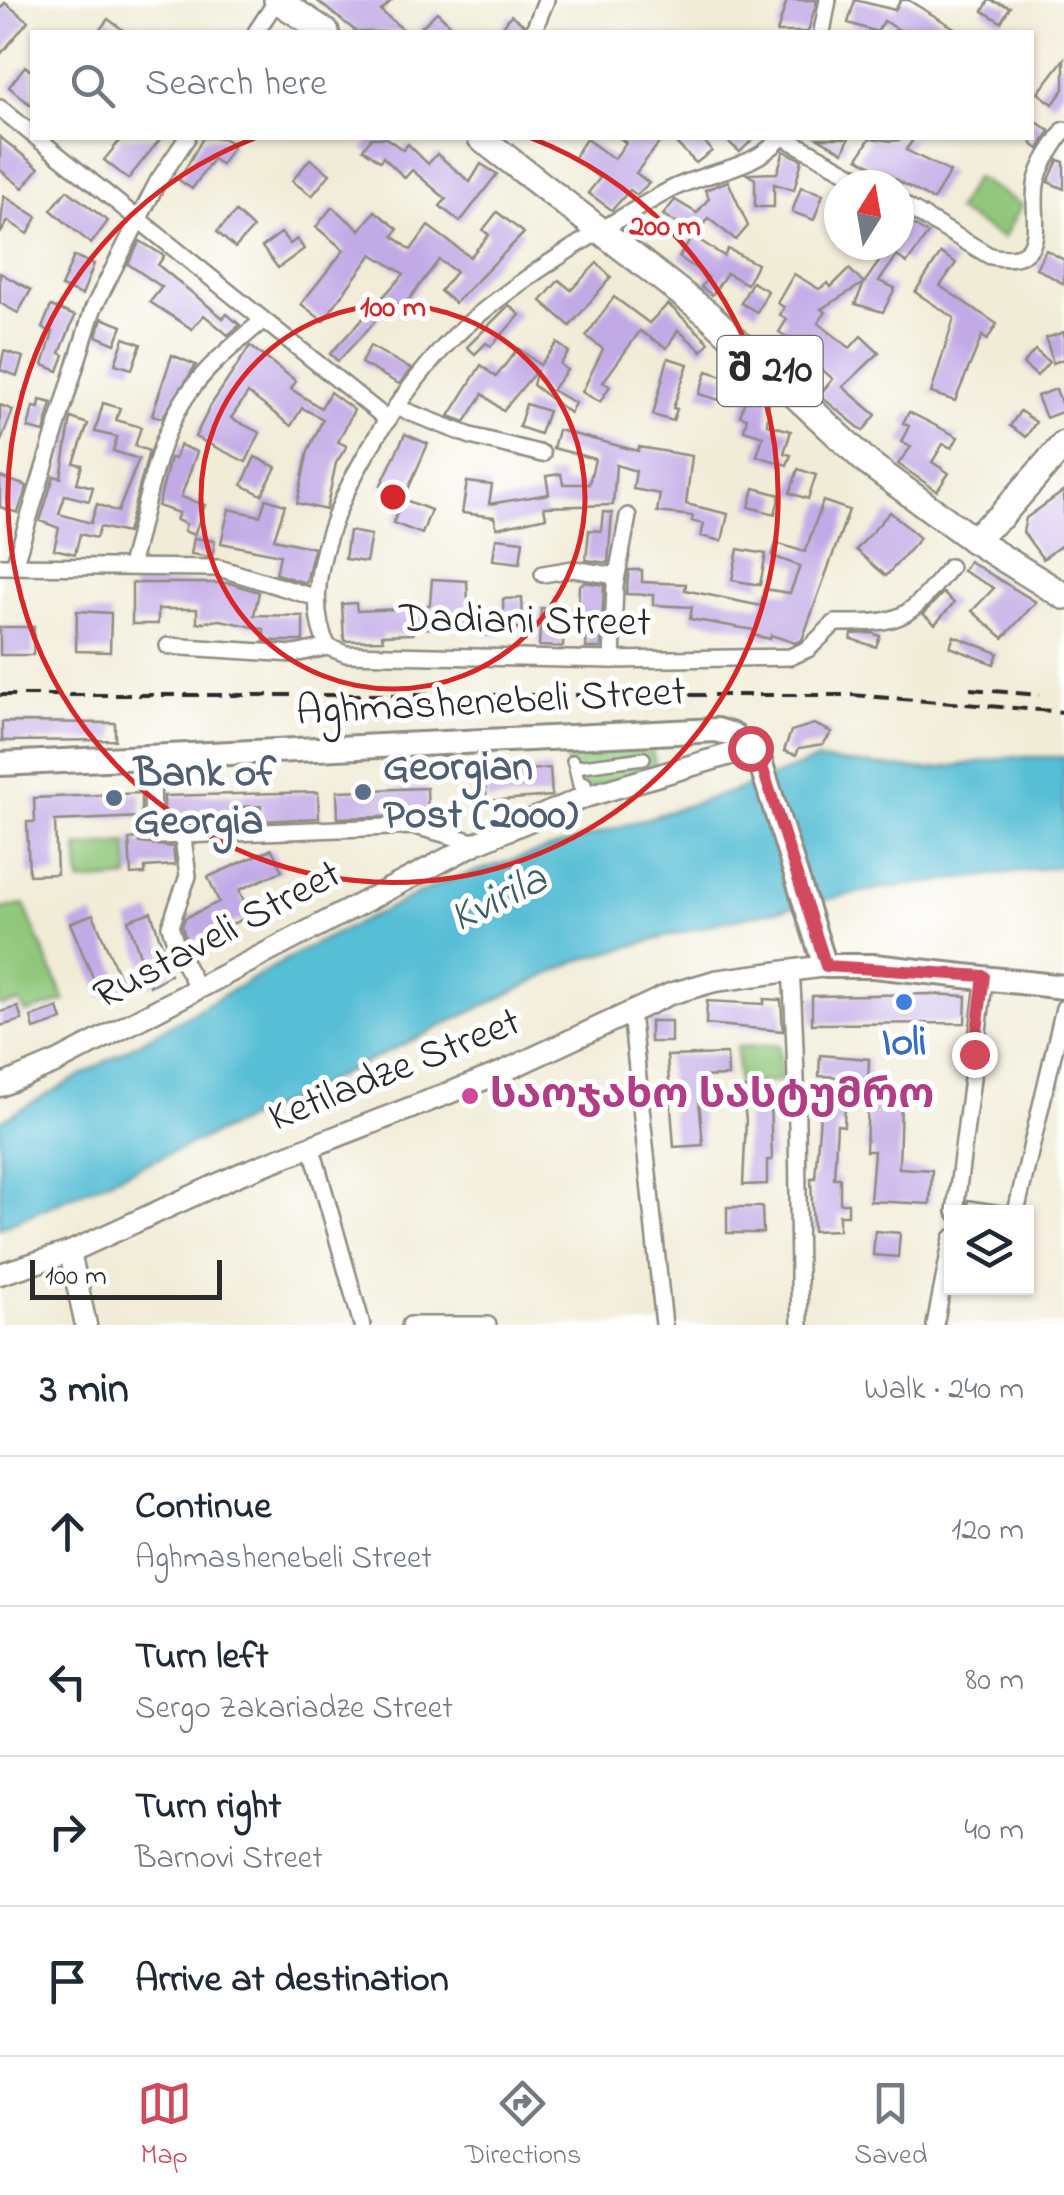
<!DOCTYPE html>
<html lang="en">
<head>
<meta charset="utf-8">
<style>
  :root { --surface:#fff; --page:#f2f2f3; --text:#1f2937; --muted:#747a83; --line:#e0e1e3; --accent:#d1495b }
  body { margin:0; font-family:"Indie Flower","Noto Sans Georgian",sans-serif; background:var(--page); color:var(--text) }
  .controls { position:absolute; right:30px; bottom:30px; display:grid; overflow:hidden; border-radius:0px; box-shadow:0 2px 8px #0004 }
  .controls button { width:90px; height:90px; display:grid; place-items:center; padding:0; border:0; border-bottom:2px solid var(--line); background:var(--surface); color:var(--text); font:50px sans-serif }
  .compass { position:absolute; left:824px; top:170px; width:90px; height:90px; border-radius:50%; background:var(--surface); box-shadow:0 2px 8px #0004; rotate:11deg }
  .scale { position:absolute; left:30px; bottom:25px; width:192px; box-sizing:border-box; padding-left:10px; border:5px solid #2b2b2b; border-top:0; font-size:28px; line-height:35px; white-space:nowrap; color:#2b2b2b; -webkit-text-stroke:8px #fff; paint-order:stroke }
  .stop { position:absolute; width:30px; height:30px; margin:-22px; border:8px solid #d1495b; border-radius:50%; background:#fff }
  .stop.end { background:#d1495b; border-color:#fff; box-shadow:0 2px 10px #0008 }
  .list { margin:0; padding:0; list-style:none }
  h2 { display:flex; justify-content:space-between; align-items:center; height:130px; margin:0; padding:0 40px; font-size:42px }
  h2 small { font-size:32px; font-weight:400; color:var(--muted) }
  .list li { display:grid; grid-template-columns:65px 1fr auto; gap:30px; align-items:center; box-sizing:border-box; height:150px; padding:0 40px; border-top:2px solid var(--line) }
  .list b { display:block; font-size:38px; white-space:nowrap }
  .list p { margin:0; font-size:32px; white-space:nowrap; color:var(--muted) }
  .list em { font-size:32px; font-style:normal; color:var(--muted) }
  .icon { flex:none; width:55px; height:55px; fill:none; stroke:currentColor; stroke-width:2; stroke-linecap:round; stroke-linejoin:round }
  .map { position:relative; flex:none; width:1064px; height:1325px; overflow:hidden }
  .search { position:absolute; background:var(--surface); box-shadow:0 2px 8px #0004; left:30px; right:30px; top:30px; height:110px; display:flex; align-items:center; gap:25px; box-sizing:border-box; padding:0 35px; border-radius:0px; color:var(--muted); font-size:38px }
  .sheet { height:730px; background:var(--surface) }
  nav { display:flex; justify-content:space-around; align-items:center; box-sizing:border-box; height:140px; border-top:2px solid var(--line); background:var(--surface); font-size:28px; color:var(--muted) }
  nav a { display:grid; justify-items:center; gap:5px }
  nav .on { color:var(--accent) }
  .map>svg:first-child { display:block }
  .green { fill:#90c77a; stroke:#5e7952; stroke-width:2.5 }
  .water { fill:#57bed5; stroke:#417480; stroke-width:2.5 }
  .building { fill:#c2aae6 }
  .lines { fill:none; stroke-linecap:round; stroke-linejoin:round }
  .pedestrian-casing { stroke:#8e8c81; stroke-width:16 }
  .minor-casing { stroke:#8e8c81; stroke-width:20 }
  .tertiary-casing { stroke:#8e8c81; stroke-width:25 }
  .secondary-casing { stroke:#8e8c81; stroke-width:28 }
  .primary-casing { stroke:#8e8c81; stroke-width:30 }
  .pedestrian { stroke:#fff; stroke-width:11 }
  .minor { stroke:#fff; stroke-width:15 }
  .tertiary { stroke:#fff; stroke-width:20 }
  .secondary { stroke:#fff; stroke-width:22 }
  .primary { stroke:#fff; stroke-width:25 }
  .rail { stroke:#2b2b2b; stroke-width:4; stroke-dasharray:15 8; stroke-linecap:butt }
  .route { stroke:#d1495b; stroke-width:12 }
  .ring { fill:none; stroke:#d62828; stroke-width:5 }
  .service-dot { fill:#5c6f8a; stroke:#fff; stroke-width:4 }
  .shop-dot { fill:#3f7fe0; stroke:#fff; stroke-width:4 }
  .hotel-dot { fill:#d1479c; stroke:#fff; stroke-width:4 }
  .labels { text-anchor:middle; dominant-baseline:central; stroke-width:10; stroke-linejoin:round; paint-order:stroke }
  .shield { fill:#fff; stroke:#6b6b6b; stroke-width:2.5 }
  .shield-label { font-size:40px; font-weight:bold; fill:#2b2b2b }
  .street-label { font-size:42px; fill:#2b2b2b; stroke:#fff }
  .service-label { font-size:42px; font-weight:bold; fill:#4e5e75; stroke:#fff; text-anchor:start }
  .shop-label { font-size:42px; font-weight:bold; fill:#366cbe; stroke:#fff }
  .hotel-label { font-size:42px; font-weight:bold; fill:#b23c85; stroke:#fff; text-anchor:start }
  .water-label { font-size:45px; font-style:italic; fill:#3a5e66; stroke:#fff }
  .centre { fill:#d62828; stroke:#fff; stroke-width:5 }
  .ring-label { font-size:30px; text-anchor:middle; font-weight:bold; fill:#d62828; stroke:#fff; stroke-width:10; stroke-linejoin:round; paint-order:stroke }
</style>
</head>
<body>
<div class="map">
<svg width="1064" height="1325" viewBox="0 0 1064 1325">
  <rect width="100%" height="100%" fill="#fff"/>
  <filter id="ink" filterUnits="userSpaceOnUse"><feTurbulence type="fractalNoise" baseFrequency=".01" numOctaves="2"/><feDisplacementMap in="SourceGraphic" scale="20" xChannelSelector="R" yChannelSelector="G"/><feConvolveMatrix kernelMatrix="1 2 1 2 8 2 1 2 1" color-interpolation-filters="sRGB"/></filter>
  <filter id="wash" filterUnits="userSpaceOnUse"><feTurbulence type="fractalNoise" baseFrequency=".0048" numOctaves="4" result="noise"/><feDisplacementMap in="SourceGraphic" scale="40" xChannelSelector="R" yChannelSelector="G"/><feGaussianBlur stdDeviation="2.25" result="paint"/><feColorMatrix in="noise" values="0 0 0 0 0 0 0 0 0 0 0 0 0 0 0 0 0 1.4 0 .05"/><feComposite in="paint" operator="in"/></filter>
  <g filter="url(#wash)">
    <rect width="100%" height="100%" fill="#f1ecd7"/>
    <g class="green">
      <polygon points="975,177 1022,205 1003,238 956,211"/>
      <polygon points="650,745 656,767 576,793 565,756"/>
      <polygon points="127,843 129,878 80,882 77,847"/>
      <polygon points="24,905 65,1001 26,1013 20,1002 0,1006 0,909"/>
      <polygon points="779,1045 781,1081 738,1083 737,1047"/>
    </g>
    <polygon class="water" points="1011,757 1064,757 1064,866 877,889 717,923 577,961 257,1115 0,1228 0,1121 312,945 443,882 734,791 816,760 928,770"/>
    <g id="blocks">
      <g class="building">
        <polygon points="316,0 392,0 381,11 406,32 357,32"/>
        <polygon points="787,0 817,0 808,32 777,32"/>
        <polygon points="855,0 895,10 901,0 908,0 961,32 903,32 884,21 877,32 848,23"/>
        <polygon points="989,0 1010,7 1001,22 983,11"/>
        <polygon points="5,3 28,21 0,55 0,9"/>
        <polygon points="437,12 458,32 416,32"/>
        <polygon points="511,15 524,25 521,32 499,32"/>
        <polygon points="108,19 126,32 98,32"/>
        <polygon points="1064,59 1064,89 1053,104 1038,93"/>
        <polygon points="25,66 32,72 32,106 9,87"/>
        <polygon points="1032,119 1050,131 1039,149 1032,144"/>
        <polygon points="0,137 39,168 23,188 0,170"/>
        <polygon points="122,138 161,138 128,179 104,160"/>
        <polygon points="203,138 223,138 234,145 221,165 213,159 192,189 179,180"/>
        <polygon points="371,138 386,138 403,150 408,144 428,164 437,154 470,182 481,164 497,174 460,222 440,206 446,199 412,170 405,178 383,157 380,161 363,149"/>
        <polygon points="620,138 663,138 636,173 649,183 637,195 630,190 612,210 588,193 600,178 573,159 586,139 614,159 626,143"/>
        <polygon points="671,138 702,138 712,151 696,163"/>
        <polygon points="724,138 754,138 740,152"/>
        <polygon points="818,138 849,138 843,152"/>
        <polygon points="870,138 892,141 914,138 906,150 950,172 933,200 858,158"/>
        <polygon points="784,151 802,160 794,190 774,184 774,207 755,207 755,179 747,174 777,173"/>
        <polygon points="310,159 330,174 312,196 292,181"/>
        <polygon points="1058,160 1064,162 1064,189 1048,182"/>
        <polygon points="728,181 748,226 736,240 708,218 698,235 663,215 675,200 697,213 709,198 705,190"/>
        <polygon points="801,187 823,194 814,220 792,212"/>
        <polygon points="67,190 108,221 91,244 51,210"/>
        <polygon points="4,196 37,217 28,234 8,221 0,234"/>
        <polygon points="332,207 360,230 375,211 398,229 393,236 411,250 428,226 470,257 489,235 483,230 497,212 524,233 455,303 440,291 456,272 439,260 399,312 390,306 338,361 330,354 404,274 372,254 323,321 301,304 344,250 316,227"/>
        <polygon points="236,212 253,228 235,248 217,232"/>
        <polygon points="908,221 928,234 907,263 897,256 879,281 895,288 883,312 855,304 864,283 821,309 826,312 818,323 850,348 861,336 879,353 843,387 876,415 863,431 819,395 833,379 808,357 811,353 779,332 787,319 780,315 784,307 777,303 794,274 819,289 828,283 831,287 849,269 864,283 888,249 882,245 899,245 899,233"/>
        <polygon points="281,233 290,244 297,239 304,249 278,268 262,247"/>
        <polygon points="693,236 724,256 728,249 757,264 747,284 727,273 712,295 701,287 708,277 679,257"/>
        <polygon points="140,241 164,256 158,265 223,318 227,314 240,325 228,335 204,315 192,329 150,302 162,287 128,264"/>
        <polygon points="1046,250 1064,260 1064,284 1036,268"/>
        <polygon points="941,253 956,263 940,286 997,324 987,340 982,336 955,401 931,393 954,318 915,292"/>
        <polygon points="74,256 94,264 82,295 61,287"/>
        <polygon points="597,263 611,277 570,326 541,301 559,280 571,290"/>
        <polygon points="0,273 31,290 18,313 0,303"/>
        <polygon points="752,282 768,291 757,312 741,303"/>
        <polygon points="614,297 649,323 668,304 709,342 702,351 678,330 667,348 640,331 603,382 610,386 600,402 582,392 603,349 586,336"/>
        <polygon points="509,305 520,315 491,346 486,343 475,354 467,347"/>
        <polygon points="51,306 75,316 60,353 64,355 58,371 43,365 53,332 42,328"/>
        <polygon points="102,318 122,326 115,344 96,336"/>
        <polygon points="1064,332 1064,359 1053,363 1046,338"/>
        <polygon points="124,338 141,344 132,369 115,364"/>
        <polygon points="557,343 569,352 560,364 567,370 552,390 575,403 570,413 533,385 537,370 503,411 483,394 465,422 449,416 481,365 496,377 518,348 540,365"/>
        <polygon points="250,346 296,381 291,389 321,408 330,392 354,410 338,442 347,446 336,463 326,510 297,503 308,451 323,419 302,408 291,426 248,393 231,418 260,433 246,462 195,437 211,405"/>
        <polygon points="370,346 411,369 399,384 361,363"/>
        <polygon points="1035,350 1049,362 1037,376 1023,364"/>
        <polygon points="4,351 23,357 17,376 0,370"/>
        <polygon points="172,355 196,365 162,418 152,415"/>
        <polygon points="668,358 688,364 673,408 677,409 673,421 653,415"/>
        <polygon points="707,371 726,377 719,400 699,394"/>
        <polygon points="752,379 770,394 767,424 791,431 784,453 791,455 787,465 757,456 763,436 744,430 747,418 740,416"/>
        <polygon points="1056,389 1064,411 1046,418 1037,396"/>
        <polygon points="40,400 52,403 44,432 28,428 33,407 39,408"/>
        <polygon points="103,403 120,408 116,420 141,427 135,446 149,451 127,533 100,527 96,538 80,534 75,554 54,549 59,528 40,521 54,476 61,478 71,418 88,424 74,463 82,465 77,483 93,487 89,501 65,495 59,514 91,523 97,504 118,512 139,459 113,451 117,437 95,432"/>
        <polygon points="526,404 548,411 540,434 519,427"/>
        <polygon points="0,405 13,410 1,441 0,441"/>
        <polygon points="1020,411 1036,422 1026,437 1010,426"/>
        <polygon points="909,412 958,437 952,448 943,444 932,462 949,473 937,491 898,464 911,447 901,442 909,426 903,423"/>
        <polygon points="558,430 638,451 639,447 692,456 686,504 728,514 722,541 701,536 704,524 692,521 693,516 657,512 660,494 633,489 636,471 616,465 613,505 544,507 546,517 497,528 494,517 462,513 467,482 492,485 489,504 549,494 546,476 561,474 563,484 589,484 595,459 553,448"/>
        <polygon points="405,434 428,444 405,496 381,485"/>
        <polygon points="180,445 197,452 181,497 205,505 194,535 184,531 186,524 176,520 179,513 158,506 170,458 175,459"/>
        <polygon points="255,457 276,467 262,495 242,485"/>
        <polygon points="798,469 816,475 808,499 790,493"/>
        <polygon points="0,477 27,486 18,513 0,507"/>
        <polygon points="754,488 780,495 775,514 749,507"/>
        <polygon points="1064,491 1064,543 1043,559 1023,532 1026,518"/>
        <polygon points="266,499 285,505 274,539 314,548 306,583 276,574 280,555 221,543 229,509 260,516"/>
        <polygon points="403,499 431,510 422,534 393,523"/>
        <polygon points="823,501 849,510 802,640 795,643 771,635 770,639 753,635 754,630 690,619 692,607 653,605 653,595 626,594 629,570 642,570 642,582 686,584 685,590 761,606 764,589 790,593 800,566 772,556 776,543 805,552"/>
        <polygon points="603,512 612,513 608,563 586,560 589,530 601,531"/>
        <polygon points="890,512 920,538 886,576 856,550"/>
        <polygon points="349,531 371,535 366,562 345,559"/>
        <polygon points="194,538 215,541 212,557 191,554"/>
        <polygon points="496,538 523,541 520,563 493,560"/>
        <polygon points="738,549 766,554 760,585 732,580"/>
        <polygon points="969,561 1036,602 1003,638 972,611 994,588 963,571"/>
        <polygon points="432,579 467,581 469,626 413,629 413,634 382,635 383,640 344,641 342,604 356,603 357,611 423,608 430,604"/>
        <polygon points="584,582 604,585 601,648 586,648 587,626 564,625 563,647 539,646 541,608 578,611 579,586"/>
        <polygon points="132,583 229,583 259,592 254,615 303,616 303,641 264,641 264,629 220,620 197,623 197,609 158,609 158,624 132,624"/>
        <polygon points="943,593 954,603 935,624 923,614"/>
        <polygon points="522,598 523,628 504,629 503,599"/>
        <polygon points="77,611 111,613 110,652 76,651"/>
        <polygon points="485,622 501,622 501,635 486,635"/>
        <polygon points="0,627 34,627 33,655 0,655"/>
        <polygon points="872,633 880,636 876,647 851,639 852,634"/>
        <polygon points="954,636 998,653 994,664 950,647"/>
        <polygon points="2,722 115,723 115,740 2,741"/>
        <polygon points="814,724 832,732 823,744 799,748 796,755 784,751 791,731"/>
        <polygon points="550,768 552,796 487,801 484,774"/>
        <polygon points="427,788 428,816 338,818 337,791"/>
        <polygon points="318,792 319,818 261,821 261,806 242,807 242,822 164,825 164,796"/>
        <polygon points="141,793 141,817 55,821 57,874 29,875 27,822 35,822 34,798"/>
        <polygon points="139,838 139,843 173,847 175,865 145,867 145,874 131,875 129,839"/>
        <polygon points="272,849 282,871 239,890 250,916 187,944 182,926 185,918 219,902 208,877"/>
        <polygon points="151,912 165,954 161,956 170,975 150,986 128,920"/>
        <polygon points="93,914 124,988 101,997 70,923"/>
        <polygon points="931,994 966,996 965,1023 812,1024 812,996"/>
        <polygon points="764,999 781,1000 783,1031 706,1024 707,1001 764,1004"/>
        <polygon points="18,1007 22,1020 0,1026 0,1012"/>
        <polygon points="58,1008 62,1020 34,1029 31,1017"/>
        <rect x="650" y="1021" width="21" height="21"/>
        <polygon points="727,1054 728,1076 697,1077 703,1145 674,1147 667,1056"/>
        <polygon points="820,1055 869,1059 868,1084 839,1083 839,1077 819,1076"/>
        <polygon points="734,1088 763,1088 763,1099 770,1099 772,1160 767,1160 767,1184 743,1185 746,1120 744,1105 735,1105"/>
        <polygon points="868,1099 901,1100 899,1168 932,1170 930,1204 870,1201 874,1151 866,1151"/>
        <polygon points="821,1102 845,1103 844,1126 837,1125 834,1178 840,1178 840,1203 848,1203 848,1215 839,1215 839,1230 813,1231 811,1178 815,1178"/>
        <polygon points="968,1200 1006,1206 1005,1212 966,1212"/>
        <polygon points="727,1207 762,1207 763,1233 727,1233"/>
        <polygon points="875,1231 900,1233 898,1257 873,1255"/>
      </g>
    </g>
  </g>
  <g filter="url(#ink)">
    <use href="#blocks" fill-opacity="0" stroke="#8e8c81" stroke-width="2.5"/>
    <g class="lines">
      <g class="pedestrian-casing">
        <g id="pedestrian">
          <polyline points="573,761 575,767 644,758"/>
          <polyline points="575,767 579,785 585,783 586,789"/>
        </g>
      </g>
      <g class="minor-casing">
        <g id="minor">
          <polyline points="256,32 277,0"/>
          <polyline points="533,32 546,0"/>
          <polyline points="822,32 828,0"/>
          <polyline points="0,108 32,134"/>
          <polyline points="37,138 388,420"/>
          <path d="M781 138C750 172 705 170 666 192 604 227 523 276 469 323 401 381 281 558 328 647L346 654 612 660 790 657 808 649 835 623C904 623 906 621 950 567"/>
          <polyline points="785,138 871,185"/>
          <path d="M899 202 990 256C1056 269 1028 211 1037 180 1042 161 1054 146 1064 130"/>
          <polyline points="398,408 471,436 542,454"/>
          <polyline points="0,566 219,568 314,597"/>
          <polyline points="14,566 93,309 158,181 187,138"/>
          <path d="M130 566C146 511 155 438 190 391 210 363 237 343 262 321"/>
          <polyline points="543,574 573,569 616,576"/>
          <polyline points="168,646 294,654 328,647"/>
          <polyline points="612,660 615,586 628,516"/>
          <polyline points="153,757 152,829 159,836 415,826 477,843"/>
          <polyline points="183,838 188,876 170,926 179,954 199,990"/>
          <path d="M791 970C799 1088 797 1207 800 1325"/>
          <polyline points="631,1012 664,1325"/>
          <polyline points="311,1145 362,1325"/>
          <polyline points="955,1212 985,976"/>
          <polyline points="1016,1212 1064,1008"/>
          <polyline points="410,1325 488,1325"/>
          <polyline points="935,1325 952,1238"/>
        </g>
      </g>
      <g class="tertiary-casing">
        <g id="tertiary">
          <polyline points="0,1086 57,1062 477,843 585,797 751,748"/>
          <polyline points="70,1252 86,1325"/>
          <polyline points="0,1274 70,1252 240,1174 498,1074 670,994 715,981 825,966"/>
        </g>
      </g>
      <g class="secondary-casing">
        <polyline id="secondary" points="0,764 717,730 733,735 760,761 825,966 874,966 1064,987"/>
      </g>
      <g class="primary-casing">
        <g id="primary">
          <polyline points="277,0 326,32"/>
          <polyline points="481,138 708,314 868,463 972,539 1064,596"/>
          <polyline points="972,539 1000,517 1064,444"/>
        </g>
      </g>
      <use href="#pedestrian" class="pedestrian"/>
      <use href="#minor" class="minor"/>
      <use href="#tertiary" class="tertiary"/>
      <use href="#secondary" class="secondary"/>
      <use href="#primary" class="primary"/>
      <g class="rail">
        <polyline points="970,689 1039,695"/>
        <polyline points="0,695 852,695 1064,712"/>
      </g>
    </g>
  </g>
  <g class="lines" filter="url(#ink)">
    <polyline class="route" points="750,748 760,760 826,966 984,976 974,1054"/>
  </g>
  <g class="ring">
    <circle cx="393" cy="497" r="192"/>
    <path d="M531 138A385 385 0 1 1 255 138"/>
  </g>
  <g class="service-dot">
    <circle cx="363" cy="792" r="10"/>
    <circle cx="114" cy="798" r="10"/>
  </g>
  <circle class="shop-dot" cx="904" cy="1002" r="10"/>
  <circle class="hotel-dot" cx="470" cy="1096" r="10"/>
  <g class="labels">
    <rect class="shield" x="717.5" y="336" width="105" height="70" rx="8"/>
    <g class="shield-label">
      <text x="770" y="371">შ 210</text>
    </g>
    <g class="street-label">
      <text transform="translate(525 622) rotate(1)">Dadiani Street</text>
      <text transform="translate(491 703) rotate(-3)">Aghmashenebeli Street</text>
      <text transform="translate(218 936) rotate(-28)">Rustaveli Street</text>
      <text transform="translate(395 1071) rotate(-22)">Ketiladze Street</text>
    </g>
    <g class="service-label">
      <text x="383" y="768">Georgian<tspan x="383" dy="48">Post (2000)</tspan></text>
      <text x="134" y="774">Bank of<tspan x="134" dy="48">Georgia</tspan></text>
    </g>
    <g class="shop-label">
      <text x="904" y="1043">Ioli</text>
    </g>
    <g class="hotel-label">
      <text x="490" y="1096">საოჯახო სასტუმრო</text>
    </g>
    <g class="water-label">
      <text transform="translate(499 900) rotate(-26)">Kvirila</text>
    </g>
  </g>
  <circle cx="393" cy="497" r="15" class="centre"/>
  <g class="ring-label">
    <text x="665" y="235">200 m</text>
    <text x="393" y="316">100 m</text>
  </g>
</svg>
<div class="controls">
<button><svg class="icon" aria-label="layers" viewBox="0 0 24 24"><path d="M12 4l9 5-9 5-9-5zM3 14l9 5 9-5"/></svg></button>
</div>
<svg class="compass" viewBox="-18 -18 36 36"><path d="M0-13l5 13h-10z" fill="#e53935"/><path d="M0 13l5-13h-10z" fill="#747a83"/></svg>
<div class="scale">100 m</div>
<div class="stop" style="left:750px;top:748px"></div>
<div class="stop end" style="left:974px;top:1054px"></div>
<div class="search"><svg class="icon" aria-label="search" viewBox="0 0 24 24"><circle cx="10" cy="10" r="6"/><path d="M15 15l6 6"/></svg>Search here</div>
</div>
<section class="sheet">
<h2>3 min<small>Walk · 240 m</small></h2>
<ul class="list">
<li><svg class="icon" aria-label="ahead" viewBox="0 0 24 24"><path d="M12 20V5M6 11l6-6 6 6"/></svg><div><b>Continue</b><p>Aghmashenebeli Street</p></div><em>120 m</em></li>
<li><svg class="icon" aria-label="left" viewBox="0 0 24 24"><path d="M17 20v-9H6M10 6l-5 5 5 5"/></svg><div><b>Turn left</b><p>Sergo Zakariadze Street</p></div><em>80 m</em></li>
<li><svg class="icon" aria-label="right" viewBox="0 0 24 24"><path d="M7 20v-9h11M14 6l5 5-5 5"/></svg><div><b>Turn right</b><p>Barnovi Street</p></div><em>40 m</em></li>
<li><svg class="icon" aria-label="arrive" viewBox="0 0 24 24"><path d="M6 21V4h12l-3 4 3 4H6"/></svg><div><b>Arrive at destination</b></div></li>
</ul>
</section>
<nav>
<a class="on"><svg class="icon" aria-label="map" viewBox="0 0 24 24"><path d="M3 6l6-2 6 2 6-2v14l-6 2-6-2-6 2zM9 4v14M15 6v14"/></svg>Map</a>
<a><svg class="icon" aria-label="directions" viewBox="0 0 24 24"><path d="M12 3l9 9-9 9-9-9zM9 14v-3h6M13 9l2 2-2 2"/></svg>Directions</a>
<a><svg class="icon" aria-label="saved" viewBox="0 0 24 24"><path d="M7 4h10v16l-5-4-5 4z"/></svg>Saved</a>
</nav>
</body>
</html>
